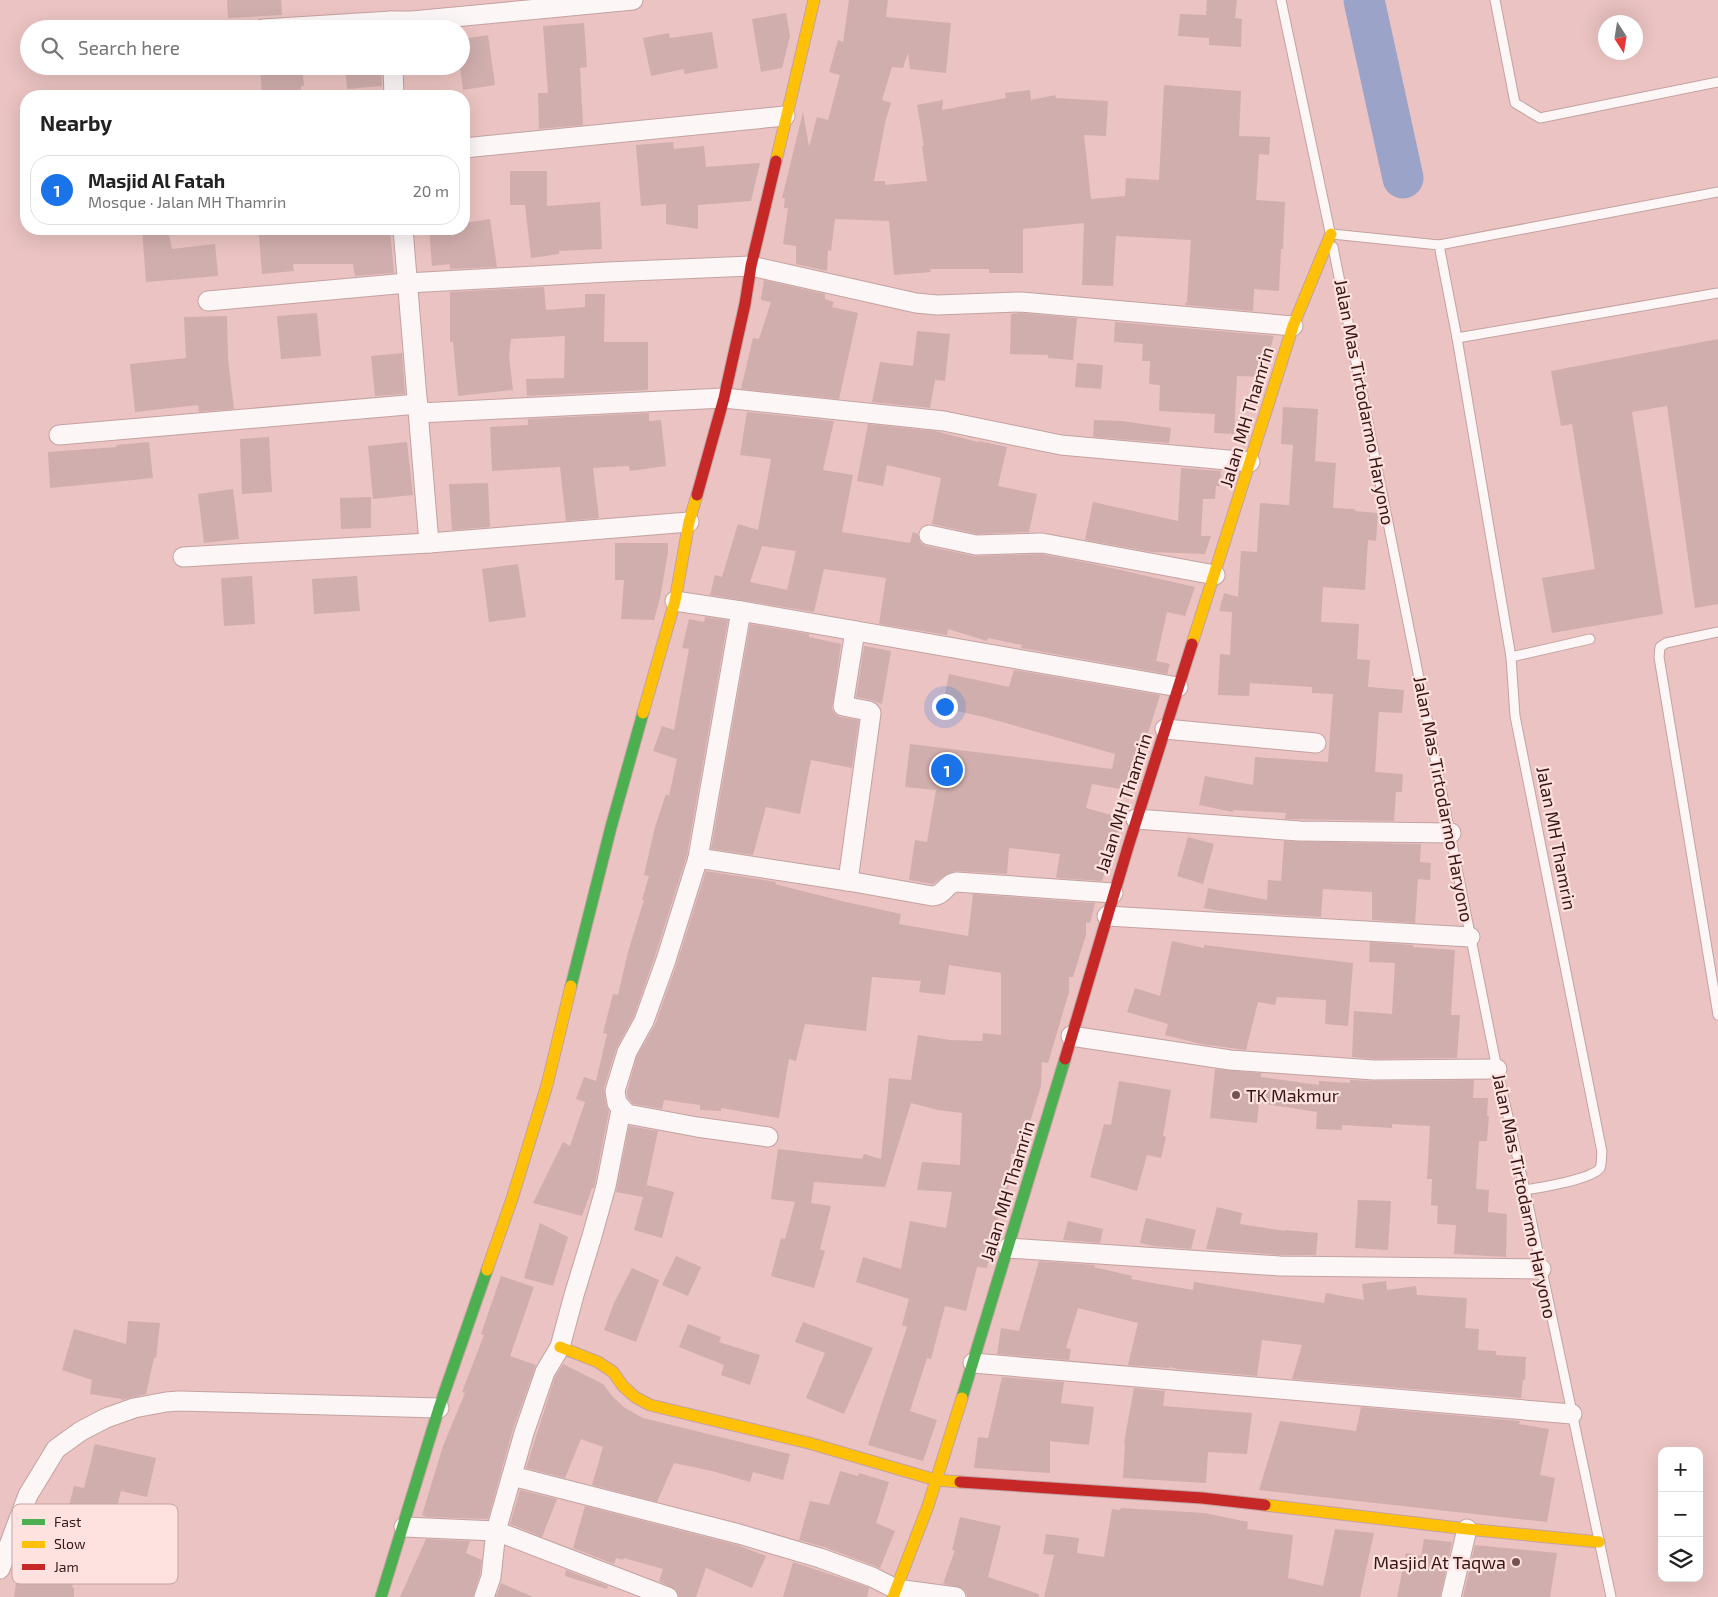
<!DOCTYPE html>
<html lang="en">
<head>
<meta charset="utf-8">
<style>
  :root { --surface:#fff; --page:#f2f2f2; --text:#222; --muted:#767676; --line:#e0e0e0; --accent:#1a73e8 }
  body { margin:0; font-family:"Exo 2",sans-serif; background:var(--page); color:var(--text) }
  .controls { position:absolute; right:15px; bottom:15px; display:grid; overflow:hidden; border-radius:10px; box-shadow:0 5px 20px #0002 }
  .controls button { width:45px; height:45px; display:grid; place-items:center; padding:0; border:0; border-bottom:1px solid var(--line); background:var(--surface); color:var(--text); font:25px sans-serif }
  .compass { position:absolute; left:1598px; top:15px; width:45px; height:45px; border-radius:50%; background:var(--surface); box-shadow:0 5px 20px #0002; rotate:168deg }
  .you { position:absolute; left:944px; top:706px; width:18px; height:18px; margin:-12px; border:4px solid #fff; border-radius:50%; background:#1a73e8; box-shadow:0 0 0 8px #1a73e833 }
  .badge { display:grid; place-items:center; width:32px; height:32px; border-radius:50%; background:var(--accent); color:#fff; font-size:16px; font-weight:700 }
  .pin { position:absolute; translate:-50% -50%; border:2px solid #fff; box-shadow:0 1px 5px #0006 }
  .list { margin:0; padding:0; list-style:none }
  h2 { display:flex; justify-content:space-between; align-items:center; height:65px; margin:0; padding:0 20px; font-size:21px }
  h2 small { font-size:16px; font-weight:400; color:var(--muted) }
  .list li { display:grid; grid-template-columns:32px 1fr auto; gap:15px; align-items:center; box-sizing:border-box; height:70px; margin:0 10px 10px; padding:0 10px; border:1px solid var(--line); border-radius:20px }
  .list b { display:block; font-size:19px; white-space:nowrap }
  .list p { margin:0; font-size:16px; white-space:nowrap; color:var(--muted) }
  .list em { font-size:16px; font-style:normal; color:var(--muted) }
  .icon { flex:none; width:28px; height:28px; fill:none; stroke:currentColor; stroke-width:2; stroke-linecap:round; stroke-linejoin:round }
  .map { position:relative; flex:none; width:1718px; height:1597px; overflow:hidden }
  .search { position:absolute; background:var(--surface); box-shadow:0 5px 20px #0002; left:20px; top:20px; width:450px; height:55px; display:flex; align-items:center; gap:12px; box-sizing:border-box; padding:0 18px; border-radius:28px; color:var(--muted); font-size:19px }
  .panel { position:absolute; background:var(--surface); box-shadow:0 5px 20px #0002; left:20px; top:90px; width:450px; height:145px; border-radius:20px }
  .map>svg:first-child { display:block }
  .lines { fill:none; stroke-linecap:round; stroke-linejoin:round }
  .river { stroke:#9ba4c8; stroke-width:41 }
  .building { fill:#d0aead; fill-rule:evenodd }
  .lane-casing { stroke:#c4a2a2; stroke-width:11 }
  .street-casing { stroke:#c4a2a2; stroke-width:21 }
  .fast-casing { stroke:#c4a2a2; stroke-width:13 }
  .slow-casing { stroke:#c4a2a2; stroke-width:13 }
  .jam-casing { stroke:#c4a2a2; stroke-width:13 }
  .lane { stroke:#fcf6f6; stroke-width:9 }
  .street { stroke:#fcf6f6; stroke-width:19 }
  .fast { stroke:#4caf50; stroke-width:11 }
  .slow { stroke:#ffc107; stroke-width:11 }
  .jam { stroke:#c62828; stroke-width:11 }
  .poi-dot { fill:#765352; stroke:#fee2e0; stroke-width:2 }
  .labels { text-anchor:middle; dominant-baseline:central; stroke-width:4.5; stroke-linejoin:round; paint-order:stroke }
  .street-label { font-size:18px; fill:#371616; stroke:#fee2e0 }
  .poi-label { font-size:18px; fill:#371616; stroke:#fee2e0; text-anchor:start }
  .key { fill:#fee2e0; stroke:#c2a5a3; stroke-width:1 }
  .key-label { font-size:14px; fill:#371616 }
</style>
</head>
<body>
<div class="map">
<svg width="1718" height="1597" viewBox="0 0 1718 1597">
  <rect width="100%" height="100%" fill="#eac3c2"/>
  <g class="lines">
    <polyline class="river" points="1364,0 1403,178"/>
  </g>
  <g class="building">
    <polygon points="227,0 281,0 282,15 228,18"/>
    <polygon points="849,0 888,0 886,17 951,23 946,73 910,69 908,53 903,68 892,67 882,100 891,103 885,123 874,181 885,181 885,185 927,181 922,146 924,146 917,105 943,100 942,110 1006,98 1005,93 1030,90 1031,100 1055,95 1056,98 1108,101 1106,136 1084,135 1091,199 1125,196 1126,178 1159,180 1164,85 1241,91 1239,136 1270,137 1269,155 1259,154 1256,200 1285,202 1283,249 1281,249 1279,291 1254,289 1253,311 1185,305 1185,302 1187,303 1191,240 1116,236 1113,286 1082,285 1084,223 1023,229 1023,273 989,273 989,269 930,269 931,272 894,275 889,221 835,219 831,251 828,250 827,271 796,264 796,246 783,244 788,208 784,208 785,198 782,198 803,112 809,147 817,117 828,120 840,75 829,72 838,40 843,42"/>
    <polygon points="1207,0 1237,0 1235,18 1242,19 1241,47 1209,45 1209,38 1178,36 1180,14 1206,15"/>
    <polygon points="786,13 790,36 782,68 761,72 752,19"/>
    <polygon points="584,23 587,67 580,68 583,125 539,129 538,93 548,93 543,26"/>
    <polygon points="712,32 718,68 684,74 684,69 651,76 643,38 669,33 670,38"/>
    <polygon points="488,35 495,85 463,90 460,66 461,66 461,39"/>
    <polygon points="260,66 302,66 304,86 301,86 301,96 262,96"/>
    <polygon points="345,66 381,66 382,86 347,89"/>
    <polygon points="673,142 674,149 704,146 706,167 760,163 751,201 698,205 698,229 666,224 666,204 641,206 636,145"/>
    <polygon points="510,171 547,171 547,206 600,202 602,249 559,251 559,254 531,258 525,205 510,205"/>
    <polygon points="490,219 497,267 450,269 450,264 432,266 429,229 464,229 464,223"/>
    <polygon points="142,229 168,229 172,249 215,244 218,276 146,282"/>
    <polygon points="304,229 348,229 348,234 390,229 394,273 355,276 353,264 293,264 294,271 262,274 259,235 304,231"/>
    <polygon points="764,280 825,294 825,299 834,302 832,307 858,313 839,399 741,389 753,338 759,339 771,302 761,300"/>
    <polygon points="544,287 546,310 585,307 585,294 605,294 604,342 648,342 648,390 527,396 526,379 564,378 565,336 511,339 509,357 513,390 458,396 453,342 450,342 450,292"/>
    <polygon points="317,313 321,356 281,359 277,316"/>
    <polygon points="1021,313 1077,318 1073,360 1048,358 1048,355 1010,354 1011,314"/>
    <polygon points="227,316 228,359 234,409 199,412 198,405 135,412 130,364 186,358 184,317"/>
    <polygon points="1115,322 1274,336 1269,353 1264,352 1261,377 1237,376 1234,434 1214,433 1215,414 1159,411 1160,385 1149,384 1150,361 1142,361 1143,344 1114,342"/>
    <polygon points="917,331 950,334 945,381 935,380 930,408 872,402 880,362 913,366"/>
    <polygon points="1718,339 1718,604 1695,608 1667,406 1632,412 1663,614 1552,633 1542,578 1595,569 1572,424 1561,426 1551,371"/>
    <polygon points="402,353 405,394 375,396 371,356"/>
    <polygon points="1077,363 1103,365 1101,389 1075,387"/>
    <polygon points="1283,407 1318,409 1315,461 1336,463 1333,508 1355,509 1355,511 1378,513 1376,541 1368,540 1365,590 1323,587 1321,622 1359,624 1357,659 1370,660 1368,687 1404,690 1402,713 1379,712 1375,772 1403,774 1402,792 1396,792 1394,821 1285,819 1286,813 1233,810 1233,812 1199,805 1205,776 1253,785 1255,757 1328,762 1333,694 1312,693 1312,687 1250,683 1249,696 1218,695 1220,654 1230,655 1232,612 1219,611 1224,593 1238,597 1241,551 1257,552 1260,503 1289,505 1293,445 1281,444"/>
    <path d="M747 412 834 421 823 470 853 475 842 532 910 543 913 532 918 534 921 543 926 546 974 556 1041 554 1094 564 1195 587 1185 616 1167 612 1156 661 1170 664 1167 674 1021 648 1022 645 988 638 987 641 948 629 947 635 879 624 886 578 824 569 814 612 710 595 715 575 722 577 738 524 758 530 771 459 740 455ZM762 546 796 551 787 590 750 582Z"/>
    <polygon points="649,413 649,421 661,420 666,466 630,471 629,466 593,468 599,518 566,521 560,467 492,471 490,427 528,425 528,419"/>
    <polygon points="1094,420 1122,421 1171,428 1169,443 1093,437"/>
    <polygon points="868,424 935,431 978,442 979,441 1007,447 998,486 1037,494 1029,532 977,534 932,524 941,478 887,465 883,486 857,481"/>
    <polygon points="269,437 272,492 242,494 240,439"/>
    <polygon points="149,442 153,478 50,488 48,452 117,447 116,445"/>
    <polygon points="407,442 413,495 373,499 368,446"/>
    <polygon points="1181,468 1221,471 1220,486 1216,486 1215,499 1203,499 1201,536 1211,536 1205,554 1152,552 1085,540 1093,502 1178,521"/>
    <polygon points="488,483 490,527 452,530 449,484"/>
    <polygon points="233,489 239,539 204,543 198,494"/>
    <polygon points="371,497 371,528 341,529 340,498"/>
    <polygon points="615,543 668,543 668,552 660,598 654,620 621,619 624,580 615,580"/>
    <polygon points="518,564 526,617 489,622 482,569"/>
    <polygon points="252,576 255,624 224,626 221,578"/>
    <polygon points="357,576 360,611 314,614 312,579"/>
    <polygon points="705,617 728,620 687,855 655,956 634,1016 616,1049 604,1088 606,1105 609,1111 595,1183 594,1188 592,1188 582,1216 533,1203 563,1142 570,1146 585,1102 576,1099 584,1077 596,1081 607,1034 603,1033 613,994 618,995 628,952 644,900 642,900 649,876 644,875 655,827 666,794 669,796 677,759 653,751 662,726 674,730 689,649 682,648 689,619 704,622"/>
    <polygon points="750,624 809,634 809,637 841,644 832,709 835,714 840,717 859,720 852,768 811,760 800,814 766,807 753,855 711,849"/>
    <polygon points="864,646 891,651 882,704 871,700 856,697"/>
    <polygon points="1014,670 1160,695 1130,791 1092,784 1086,808 1122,818 1102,881 1056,878 1060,854 1009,848 1007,874 956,871 947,874 933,884 909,880 915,840 927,842 936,790 905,787 910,744 1112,769 1115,754 984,717 942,708 949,674 1009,687"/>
    <polygon points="1188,837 1214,844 1203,884 1177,876"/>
    <polygon points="1284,841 1421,844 1420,862 1431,863 1430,880 1418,879 1415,923 1372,920 1372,892 1323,889 1321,917 1220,911 1204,908 1208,888 1267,900 1268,880 1281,881"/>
    <polygon points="706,871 776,882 775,884 846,902 901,914 899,924 968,936 973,894 1095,903 1090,923 1086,922 1086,935 1073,977 1069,977 1069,992 1048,1063 1042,1062 1041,1086 1030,1122 1028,1122 1027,1133 1021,1154 1011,1154 1008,1194 1003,1194 987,1268 977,1267 966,1311 945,1306 931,1359 927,1358 910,1411 937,1420 923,1461 868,1445 907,1327 902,1325 909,1299 856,1282 863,1257 901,1269 910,1221 946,1228 952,1192 917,1190 922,1162 960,1165 962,1113 938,1110 911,1103 885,1187 814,1182 811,1203 831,1206 820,1249 825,1251 814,1288 771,1276 781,1238 785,1239 795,1202 771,1199 778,1149 862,1159 864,1154 881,1159 889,1078 911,1080 918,1035 950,1040 982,1041 983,1033 1001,1035 1001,973 949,965 945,995 919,992 921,981 872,977 866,1031 805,1024 796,1061 789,1059 779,1118 721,1108 721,1111 700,1110 700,1105 664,1100 662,1109 633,1104 628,1098 627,1092 637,1056 655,1025 677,963"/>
    <polygon points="1172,941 1204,948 1204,945 1353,963 1348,1026 1325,1024 1326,1000 1277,997 1275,1005 1258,1002 1246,1050 1201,1044 1165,1035 1168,1024 1127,1012 1135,988 1160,996"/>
    <polygon points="1370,942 1413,945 1413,947 1455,950 1451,1015 1460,1015 1457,1058 1374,1059 1352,1057 1354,1011 1392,1014 1395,963 1369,962"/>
    <polygon points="1215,1069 1261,1073 1261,1077 1319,1085 1319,1081 1350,1083 1350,1080 1374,1081 1474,1080 1473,1098 1488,1098 1487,1116 1489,1116 1487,1141 1479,1141 1476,1189 1489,1190 1488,1212 1507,1214 1506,1257 1454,1254 1456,1225 1437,1224 1438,1206 1431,1205 1432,1179 1427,1179 1430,1126 1392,1124 1392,1128 1342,1125 1342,1130 1316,1129 1317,1112 1259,1103 1257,1123 1210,1118"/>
    <polygon points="1119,1081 1171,1090 1163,1136 1166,1137 1161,1158 1147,1155 1137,1191 1090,1177 1104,1124 1111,1125"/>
    <polygon points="629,1126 658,1131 644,1197 647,1185 674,1192 662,1238 634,1230 643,1197 616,1192"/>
    <polygon points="1358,1200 1391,1201 1388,1250 1355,1248"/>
    <polygon points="1217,1207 1242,1213 1240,1224 1285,1231 1285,1230 1318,1233 1316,1255 1280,1255 1206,1249"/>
    <polygon points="1146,1218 1196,1230 1191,1249 1154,1246 1140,1243"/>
    <polygon points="1068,1221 1103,1229 1100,1243 1063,1240"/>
    <polygon points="540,1223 568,1237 553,1286 524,1278"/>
    <polygon points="676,1256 701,1267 688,1296 662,1285"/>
    <polygon points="1039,1261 1095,1265 1094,1267 1132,1276 1131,1279 1193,1290 1194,1282 1324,1303 1326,1293 1364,1300 1362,1284 1386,1281 1387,1290 1416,1286 1417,1295 1467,1298 1465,1328 1479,1329 1478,1350 1496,1351 1496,1355 1526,1357 1525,1380 1523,1380 1521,1398 1292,1379 1302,1345 1262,1340 1257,1376 1178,1369 1170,1367 1169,1368 1128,1365 1138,1323 1078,1308 1066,1348 1071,1349 1069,1360 997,1354 1001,1328 1019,1331"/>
    <polygon points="632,1268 659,1280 636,1342 604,1330 614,1303"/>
    <polygon points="501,1276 534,1287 510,1356 536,1365 513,1429 488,1519 426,1517 422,1515 443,1446 465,1393 462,1392 484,1335 481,1334"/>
    <polygon points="128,1321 160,1323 156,1358 154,1358 146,1394 122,1400 122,1399 90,1394 92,1380 62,1370 74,1329 126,1344"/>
    <polygon points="803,1322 873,1348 844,1414 806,1398 825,1353 795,1342"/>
    <polygon points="688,1324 721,1337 719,1342 760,1355 750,1385 721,1375 724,1365 679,1347"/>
    <polygon points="563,1364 603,1384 613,1397 625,1408 643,1418 790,1454 783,1480 753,1472 750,1482 712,1471 674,1463 657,1502 592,1485 603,1447 581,1439 565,1478 526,1468 555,1377"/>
    <polygon points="1002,1377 1064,1382 1061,1403 1094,1407 1089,1445 1050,1441 1050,1473 974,1468 978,1437 988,1438"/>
    <polygon points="1134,1388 1165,1391 1163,1406 1252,1413 1247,1454 1208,1452 1206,1483 1123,1478 1125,1443 1124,1443"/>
    <polygon points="1361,1407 1520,1421 1519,1424 1549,1429 1540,1475 1555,1478 1547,1522 1259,1490 1280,1421 1356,1431"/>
    <polygon points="95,1444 156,1458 147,1497 121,1491 112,1526 98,1522 90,1553 81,1551 72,1587 74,1588 74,1597 14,1597 17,1577 26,1579 41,1512 66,1518 74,1486 84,1488"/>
    <polygon points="840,1471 858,1476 859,1473 889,1482 876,1523 895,1531 880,1568 824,1547 799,1540 810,1501 829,1505"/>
    <polygon points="520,1490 557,1499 542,1537 510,1524"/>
    <polygon points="585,1506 737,1545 766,1556 752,1588 706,1568 696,1597 679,1597 676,1590 659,1581 663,1569 624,1558 623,1560 616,1558 614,1564 573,1548"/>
    <polygon points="1121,1508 1204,1513 1248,1522 1247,1529 1293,1535 1288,1578 1323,1586 1335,1529 1374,1533 1360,1597 1044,1597 1054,1555 1043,1554 1046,1534 1079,1538 1077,1553 1104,1557 1112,1509 1120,1510"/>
    <polygon points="960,1517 1001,1526 988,1577 1039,1594 1039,1597 967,1597 966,1592 962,1588 943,1584 955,1550 952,1550"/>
    <polygon points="426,1539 470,1541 466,1553 482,1560 480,1574 473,1597 400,1597"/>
    <polygon points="1424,1539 1452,1542 1440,1597 1397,1597 1406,1553 1421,1556"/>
    <polygon points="1475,1545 1557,1553 1550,1597 1463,1597"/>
    <polygon points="793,1562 868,1587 869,1588 867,1597 783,1597"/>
    <polygon points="566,1570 608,1586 607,1589 565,1576"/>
    <polygon points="501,1583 533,1597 496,1597"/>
  </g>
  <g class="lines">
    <g class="lane-casing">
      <g id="lane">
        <polyline points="1281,0 1330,232"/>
        <polyline points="1495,0 1515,103 1540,118 1718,82"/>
        <path d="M1332 234 1439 245 1457 338 1511 657 1515 716 1602 1152C1601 1156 1602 1164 1600 1168 1593 1179 1539 1188 1525 1190"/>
        <polyline points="1439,245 1718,192"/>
        <polyline points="1333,247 1497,1069 1525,1190 1611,1597"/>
        <polyline points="1457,338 1718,293"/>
        <polyline points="1718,632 1666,643 1660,647 1659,657 1718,1015"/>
        <polyline points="1511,657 1590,639"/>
      </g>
    </g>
    <g class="street-casing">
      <g id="street">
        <polyline points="263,29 391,21"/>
        <polyline points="391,29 391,21 412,21 633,0"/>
        <polyline points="393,66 394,96"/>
        <polyline points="464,148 785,116"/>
        <polyline points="403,229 429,543 689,522"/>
        <polyline points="208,301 407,283 608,272 751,266 916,303 937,305 1021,302 1293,326"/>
        <polyline points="419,413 724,398 944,421 1061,445 1250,462"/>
        <polyline points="59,435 418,404"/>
        <polyline points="929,535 976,545 1042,543 1215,575"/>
        <polyline points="183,557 429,543"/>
        <polyline points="675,601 741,611 1178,687"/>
        <polyline points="741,611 698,858 666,960 644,1021 627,1052 615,1091 617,1103 627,1114 697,1127 768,1137"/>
        <polyline points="1165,729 1316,743"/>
        <polyline points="1136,819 1299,831 1451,833"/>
        <path d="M698 858 848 881 932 896C945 895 945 884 956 882L1113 893"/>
        <polyline points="848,881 871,713 869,711 843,706 855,631"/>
        <polyline points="1107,916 1470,937"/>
        <polyline points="1071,1036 1230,1060 1374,1070 1497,1069"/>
        <polyline points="1008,1248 1280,1266 1541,1269"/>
        <polyline points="973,1363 1572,1414"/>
        <polyline points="512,1476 739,1534 820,1558 872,1577 896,1589 956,1597"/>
        <polyline points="404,1527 496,1531 668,1597"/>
        <polyline points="0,1569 28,1495 56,1449 81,1431 106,1418 134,1408 166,1402 179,1401 439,1408"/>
        <polyline points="484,1597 491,1577 496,1531 524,1433 545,1372 560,1347 574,1295 592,1236 606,1186 621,1110"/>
        <polyline points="1451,1597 1467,1529"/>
      </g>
    </g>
    <g class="fast-casing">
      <g id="fast">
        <polyline points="571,986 611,827 643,713"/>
        <polyline points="962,1398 1065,1059"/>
        <polyline points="381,1597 439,1408 487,1270"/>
      </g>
    </g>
    <g class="slow-casing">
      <g id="slow">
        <polyline points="776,161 814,0"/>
        <polyline points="1192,644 1293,326 1331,234"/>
        <polyline points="643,713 675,601 689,522 697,495"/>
        <polyline points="487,1270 512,1199 547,1085 571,986"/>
        <polyline points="560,1347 598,1362 613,1372 623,1386 635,1397 650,1405 809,1443 936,1480 960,1482"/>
        <polyline points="1265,1505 1467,1529 1599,1542"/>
        <polyline points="893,1597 928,1506 962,1398"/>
      </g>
    </g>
    <g class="jam-casing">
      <g id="jam">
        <polyline points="697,495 724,398 745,304 751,266 776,161"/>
        <polyline points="1065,1059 1128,847 1192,644"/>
        <polyline points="960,1482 1202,1498 1265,1505"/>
      </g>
    </g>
    <use href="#lane" class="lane"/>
    <use href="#street" class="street"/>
    <use href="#fast" class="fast"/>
    <use href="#slow" class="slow"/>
    <use href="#jam" class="jam"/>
  </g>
  <g class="poi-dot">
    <circle cx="1236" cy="1095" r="5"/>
    <circle cx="1516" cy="1562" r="5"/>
  </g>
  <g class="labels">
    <g class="street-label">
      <text transform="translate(1365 402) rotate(79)">Jalan Mas Tirtodarmo Haryono</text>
      <text transform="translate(1246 417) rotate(-73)">Jalan MH Thamrin</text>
      <text transform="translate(1444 799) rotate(79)">Jalan Mas Tirtodarmo Haryono</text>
      <text transform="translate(1123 803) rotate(-72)">Jalan MH Thamrin</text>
      <text transform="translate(1557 838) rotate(79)">Jalan MH Thamrin</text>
      <text transform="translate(1007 1191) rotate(-73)">Jalan MH Thamrin</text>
      <text transform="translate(1525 1196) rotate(78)">Jalan Mas Tirtodarmo Haryono</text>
    </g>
    <g class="poi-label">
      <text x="1246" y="1095">TK Makmur</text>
      <text x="1506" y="1562" text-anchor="end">Masjid At Taqwa</text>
    </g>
  </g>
  <rect x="12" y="1504" width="166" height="80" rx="8" class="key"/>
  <rect x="22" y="1519" width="23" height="6" fill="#4caf50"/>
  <rect x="22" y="1541" width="23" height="7" fill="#ffc107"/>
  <rect x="22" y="1564" width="23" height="6" fill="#c62828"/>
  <g class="key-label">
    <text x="54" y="1527">Fast</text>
    <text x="54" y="1549">Slow</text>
    <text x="54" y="1572">Jam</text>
  </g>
</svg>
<div class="controls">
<button>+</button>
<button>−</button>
<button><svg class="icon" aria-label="layers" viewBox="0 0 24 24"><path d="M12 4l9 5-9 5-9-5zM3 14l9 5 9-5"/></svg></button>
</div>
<svg class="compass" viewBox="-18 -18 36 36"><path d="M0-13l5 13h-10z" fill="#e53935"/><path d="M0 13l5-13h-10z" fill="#767676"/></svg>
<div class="you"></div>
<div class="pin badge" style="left:947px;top:770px">1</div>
<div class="search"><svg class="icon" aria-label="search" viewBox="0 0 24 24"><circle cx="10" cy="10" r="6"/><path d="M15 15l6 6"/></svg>Search here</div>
<section class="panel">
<h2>Nearby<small></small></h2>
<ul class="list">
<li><span class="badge">1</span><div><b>Masjid Al Fatah</b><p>Mosque · Jalan MH Thamrin</p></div><em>20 m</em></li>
</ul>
</section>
</div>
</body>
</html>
